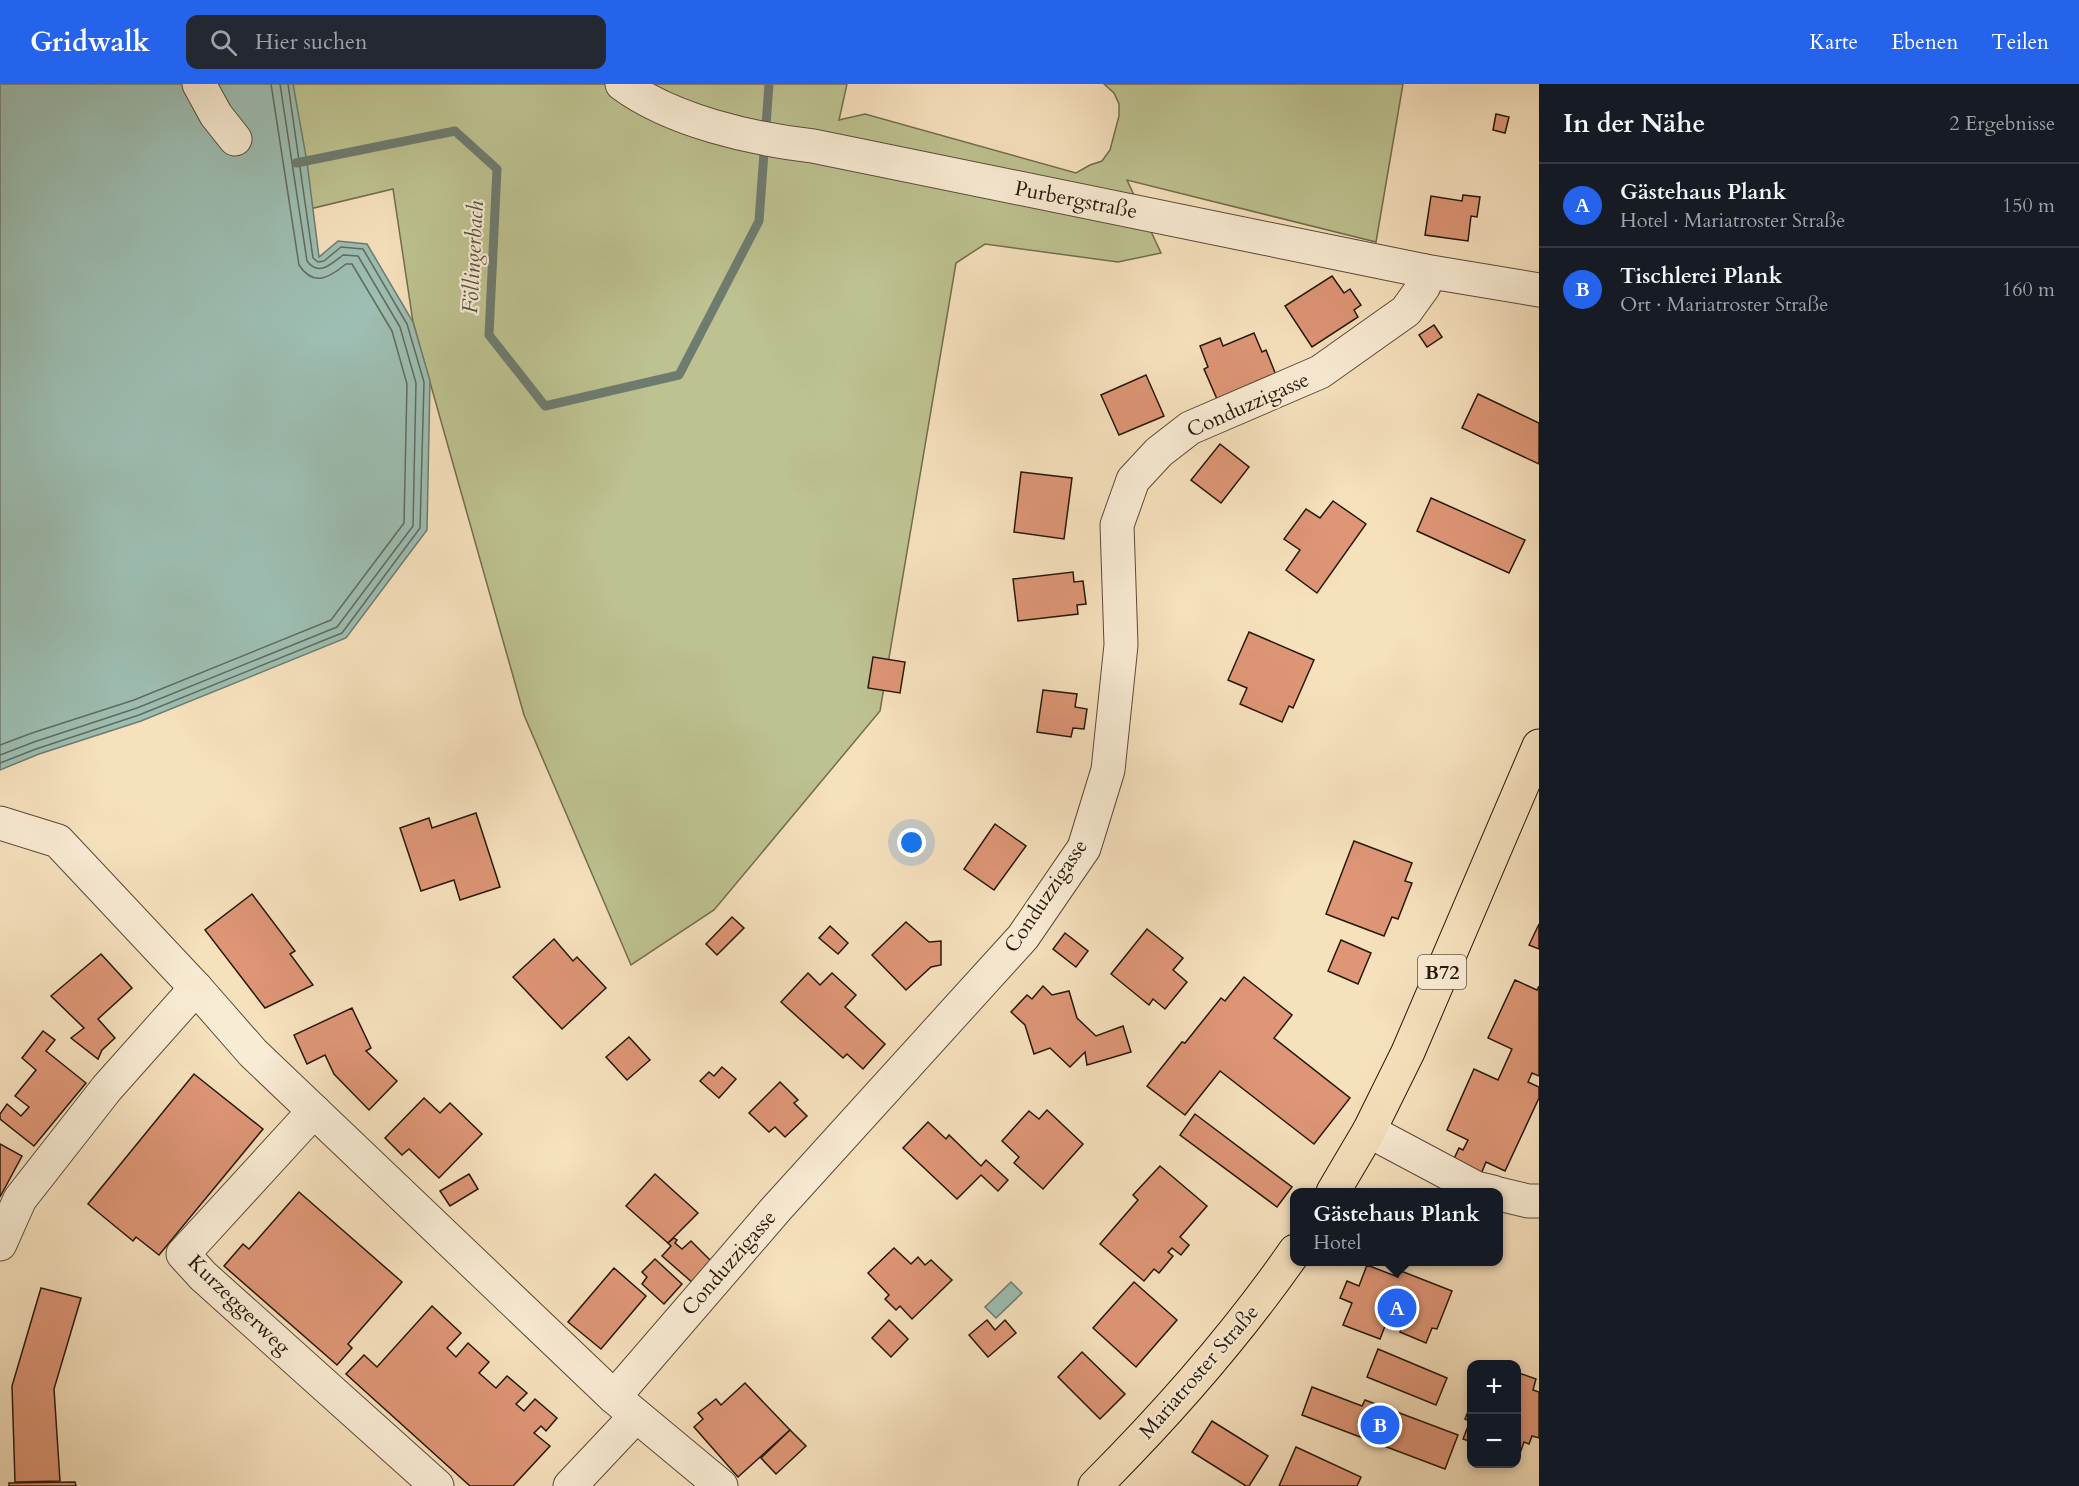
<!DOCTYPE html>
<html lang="de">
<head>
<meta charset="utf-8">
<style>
  :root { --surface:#171b24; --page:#242831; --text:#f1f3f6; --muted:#9ea1a6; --line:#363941; --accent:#2563eb }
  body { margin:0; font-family:Cardo,serif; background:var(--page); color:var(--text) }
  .controls { position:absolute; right:18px; bottom:18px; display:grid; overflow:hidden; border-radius:12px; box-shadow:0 3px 9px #0003 }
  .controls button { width:54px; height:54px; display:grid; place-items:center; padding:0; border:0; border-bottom:2px solid var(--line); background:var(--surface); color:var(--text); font:30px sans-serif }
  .you { position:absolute; left:912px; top:759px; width:21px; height:21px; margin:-15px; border:4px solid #fff; border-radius:50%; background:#1a73e8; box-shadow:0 0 0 9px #1a73e833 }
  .badge { display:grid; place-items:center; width:39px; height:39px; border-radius:50%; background:var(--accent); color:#fff; font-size:20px; font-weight:700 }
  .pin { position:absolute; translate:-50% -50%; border:3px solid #fff; box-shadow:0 2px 6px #0006 }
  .popup { position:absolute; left:1290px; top:1104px; width:213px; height:78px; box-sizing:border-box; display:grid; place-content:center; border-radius:12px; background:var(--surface); filter:drop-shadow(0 2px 4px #0005); font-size:20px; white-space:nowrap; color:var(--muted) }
  .popup b { font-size:22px; color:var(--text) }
  .popup::after { content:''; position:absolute; left:50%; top:100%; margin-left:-12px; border:12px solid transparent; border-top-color:var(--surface) }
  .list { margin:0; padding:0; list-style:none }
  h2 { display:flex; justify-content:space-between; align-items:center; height:78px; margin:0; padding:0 24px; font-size:26px }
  h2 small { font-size:20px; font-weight:400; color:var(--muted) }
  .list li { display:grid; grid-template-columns:39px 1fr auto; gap:18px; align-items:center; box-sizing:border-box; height:84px; padding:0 24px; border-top:2px solid var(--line) }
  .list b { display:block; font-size:22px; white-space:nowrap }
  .list p { margin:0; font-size:20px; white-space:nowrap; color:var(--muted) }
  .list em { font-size:20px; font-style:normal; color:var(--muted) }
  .icon { flex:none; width:33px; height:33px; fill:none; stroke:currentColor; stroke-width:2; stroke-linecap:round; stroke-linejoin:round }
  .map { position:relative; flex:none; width:1539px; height:1402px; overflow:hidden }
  header { display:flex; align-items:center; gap:36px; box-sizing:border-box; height:84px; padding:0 30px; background:var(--accent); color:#fff }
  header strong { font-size:28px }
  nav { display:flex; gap:33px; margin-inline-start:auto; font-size:21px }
  .search { width:420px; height:54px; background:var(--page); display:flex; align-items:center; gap:15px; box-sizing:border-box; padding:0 21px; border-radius:12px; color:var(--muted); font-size:22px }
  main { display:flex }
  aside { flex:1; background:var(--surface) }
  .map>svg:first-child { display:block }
  .green { fill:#bdc290; stroke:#726d4e; stroke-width:1.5 }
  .water { fill:#9dbeb2; stroke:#6e7c6f; stroke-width:1.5 }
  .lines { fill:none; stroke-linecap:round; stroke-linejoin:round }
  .shore { stroke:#626b5e; stroke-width:1.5 }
  .stream { stroke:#6e7c6f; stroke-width:9 }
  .building { fill:#de9676; stroke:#27180b; stroke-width:1.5 }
  .minor-casing { stroke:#5b4a38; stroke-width:35 }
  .major-casing { stroke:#27180b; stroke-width:35 }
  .minor { stroke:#f9ecd4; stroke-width:33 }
  .major { stroke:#f6e1bd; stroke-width:33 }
  .labels { text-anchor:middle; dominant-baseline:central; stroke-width:4.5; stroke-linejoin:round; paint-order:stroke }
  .shield { fill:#f9ecd4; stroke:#665847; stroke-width:1.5 }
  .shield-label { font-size:20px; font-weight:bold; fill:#27180b }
  .street-label { font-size:21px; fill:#27180b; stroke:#f9ecd4 }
  .water-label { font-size:22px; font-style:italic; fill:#505245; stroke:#f9ecd4 }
</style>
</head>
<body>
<header>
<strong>Gridwalk</strong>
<div class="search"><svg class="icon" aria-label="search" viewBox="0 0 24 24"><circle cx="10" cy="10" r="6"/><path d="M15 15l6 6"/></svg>Hier suchen</div>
<nav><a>Karte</a><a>Ebenen</a><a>Teilen</a></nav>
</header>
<main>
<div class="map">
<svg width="1539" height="1402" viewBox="0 0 1539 1402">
  <rect width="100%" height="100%" fill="#f6e1bd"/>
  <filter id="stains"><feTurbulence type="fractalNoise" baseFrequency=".00333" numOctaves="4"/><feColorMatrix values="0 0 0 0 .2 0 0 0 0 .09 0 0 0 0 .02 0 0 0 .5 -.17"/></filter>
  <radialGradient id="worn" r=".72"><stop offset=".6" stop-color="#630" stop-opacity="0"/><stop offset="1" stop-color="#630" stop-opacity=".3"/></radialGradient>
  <polygon class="green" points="0,0 847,0 839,36 865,30 1076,89 1090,81 1102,77 1110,66 1119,32 1119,20 1114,9 1104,0 1403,0 1376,158 1127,96 1161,169 1118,178 985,160 956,179 880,627 714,826 631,881 524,631 413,238 393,105 218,147"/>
  <g class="water">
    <polygon points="0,0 293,0 307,78 319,173 338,157 367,160 413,238 430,297 427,446 346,554 141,637 39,670 0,686"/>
    <polygon points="1011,1198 1022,1209 996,1234 985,1223"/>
  </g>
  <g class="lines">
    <g class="shore">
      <path d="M0 661 32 649 134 616 331 536 404 439 407 300 392 247 352 180H346C330 193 314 204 299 181L271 0"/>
      <path d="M0 671 34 658 137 624 337 543 413 442 416 299 400 243 358 172 343 171C331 180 319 193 307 177L280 0"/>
      <polyline points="0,679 36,665 139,631 342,549 420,444 424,298 407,240 363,165 341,163 324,177 318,178 313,174 288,0"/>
    </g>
    <polyline class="stream" points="296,79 455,47 497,85 489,251 545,322 679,291 759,137 769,0"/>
  </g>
  <g class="building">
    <polygon points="1496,30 1509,33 1505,49 1493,46"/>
    <polygon points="1463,111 1480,113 1477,133 1471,132 1468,157 1425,151 1431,112 1462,117"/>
    <polygon points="1332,192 1344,209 1350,205 1361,221 1354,226 1358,233 1312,263 1285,222"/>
    <polygon points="1434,241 1442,253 1427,263 1419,251"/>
    <polygon points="1254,249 1262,268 1266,266 1276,291 1217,315 1204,285 1208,283 1200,262 1220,254 1223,262"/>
    <polygon points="1146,291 1164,332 1119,351 1101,311"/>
    <polygon points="1478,310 1539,339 1539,380 1462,344"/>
    <polygon points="1220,360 1249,383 1221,419 1191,396"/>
    <polygon points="1021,388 1072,394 1064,455 1014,448"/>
    <polygon points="1431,414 1525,456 1509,489 1417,447"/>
    <polygon points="1333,417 1366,440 1317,509 1286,486 1300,466 1284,455 1306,425 1320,434"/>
    <polygon points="1073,488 1074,498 1083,497 1086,520 1077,521 1078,530 1018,537 1013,495"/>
    <polygon points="1249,548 1314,576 1293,624 1289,622 1282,638 1240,620 1247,604 1228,596"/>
    <polygon points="873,573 905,578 900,609 868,604"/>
    <polygon points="1043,606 1077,610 1075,623 1087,625 1084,645 1073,644 1071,653 1037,648"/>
    <polygon points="476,729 500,803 460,816 454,796 421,807 400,744 429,734 432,744"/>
    <polygon points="995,740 1026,762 994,806 964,785"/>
    <polygon points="1354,757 1412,779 1405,797 1412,799 1398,835 1392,833 1384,852 1326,830"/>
    <polygon points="252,810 295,867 290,870 313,901 265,924 205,846"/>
    <polygon points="732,833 744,844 717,871 706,860"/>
    <polygon points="906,838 929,858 941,857 941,881 931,883 906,906 872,871"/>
    <polygon points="1539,840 1539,865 1529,861"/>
    <polygon points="830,842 848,859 838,870 819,854"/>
    <polygon points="1147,845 1183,874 1173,886 1187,898 1165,925 1153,915 1149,921 1111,890"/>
    <polygon points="1065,849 1088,867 1076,883 1053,865"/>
    <polygon points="554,855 573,877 577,873 606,904 562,945 513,893"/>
    <polygon points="1341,856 1371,869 1358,900 1328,887"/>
    <polygon points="101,870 132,904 98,935 115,954 102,966 98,975 71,954 84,944 51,912"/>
    <polygon points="808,889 820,901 832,889 856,911 845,923 885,960 863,985 847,970 843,974 781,918"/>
    <polygon points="1244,893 1292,931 1274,954 1350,1014 1314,1060 1220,987 1185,1031 1147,1002 1182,958 1185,959 1221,914 1225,917"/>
    <polygon points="1515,896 1537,906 1539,902 1539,992 1532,989 1528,998 1539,1003 1539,1014 1505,1087 1486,1078 1481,1090 1453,1077 1459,1064 1463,1066 1468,1056 1447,1046 1474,985 1498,996 1512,965 1488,954"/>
    <polygon points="1043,902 1052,911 1069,907 1077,934 1096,952 1123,942 1131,968 1087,981 1085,968 1070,983 1050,964 1034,970 1025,941 1011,928 1027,911 1032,915"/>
    <polygon points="352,924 371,964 366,967 397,997 369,1026 334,990 325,971 307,980 294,951"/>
    <polygon points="43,947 55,956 46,967 86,999 34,1062 0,1035 0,1030 7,1020 21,1032 29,1023 15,1012 36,986 22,974"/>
    <polygon points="629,953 650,976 627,996 606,973"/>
    <polygon points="722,983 736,995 719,1014 700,997 709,988 714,992"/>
    <polygon points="194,990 263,1045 159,1171 136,1153 133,1157 88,1120"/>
    <polygon points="780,998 798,1016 794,1019 807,1032 785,1053 775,1043 769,1048 749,1029"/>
    <polygon points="424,1014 440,1029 450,1019 482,1050 439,1094 409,1065 402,1071 385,1054"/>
    <polygon points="1047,1026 1083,1060 1043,1105 1014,1079 1019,1073 1002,1057 1029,1027 1039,1035"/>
    <polygon points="1195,1030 1292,1103 1277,1123 1180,1051"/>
    <polygon points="928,1038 946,1055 949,1051 981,1082 986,1076 1008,1096 998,1107 981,1091 957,1115 903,1064"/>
    <polygon points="0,1060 22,1072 0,1113"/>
    <polygon points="1160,1082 1207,1122 1180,1153 1189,1161 1181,1171 1172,1164 1168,1168 1173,1172 1159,1189 1154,1185 1144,1197 1100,1160 1138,1116 1133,1111"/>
    <polygon points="469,1090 478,1105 450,1122 440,1107"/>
    <polygon points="655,1090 698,1129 668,1159 626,1122"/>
    <polygon points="299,1108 402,1198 348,1260 352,1264 337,1281 224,1182 243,1160 249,1165"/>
    <polygon points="674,1154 677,1156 675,1159 682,1165 691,1157 712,1178 693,1199 662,1172 671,1162 668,1159"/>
    <polygon points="894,1164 911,1180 918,1173 925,1181 931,1176 952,1196 912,1235 900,1222 896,1226 885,1215 889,1211 868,1189"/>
    <polygon points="655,1175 682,1200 664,1220 642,1200 647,1193 642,1188"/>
    <polygon points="1367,1181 1398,1193 1401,1187 1452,1207 1437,1245 1432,1244 1426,1259 1400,1248 1405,1235 1390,1229 1380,1255 1343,1241 1352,1219 1340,1214 1347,1197 1359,1202"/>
    <polygon points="614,1184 646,1212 601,1265 568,1238"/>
    <polygon points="1134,1198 1177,1236 1136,1283 1093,1244"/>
    <polygon points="41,1204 81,1214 54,1305 60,1397 15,1398 12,1302"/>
    <polygon points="432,1222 461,1249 447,1264 456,1273 468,1259 489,1278 479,1289 496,1304 507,1292 527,1309 516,1320 524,1327 535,1315 557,1334 546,1347 541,1342 534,1349 550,1362 513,1402 470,1402 346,1290 364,1271 377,1283"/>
    <polygon points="889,1236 908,1255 891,1273 872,1254"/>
    <polygon points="987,1236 995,1246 1005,1236 1016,1249 988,1273 969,1251"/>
    <polygon points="1378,1265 1447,1294 1436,1321 1367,1293"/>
    <polygon points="1082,1268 1125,1310 1100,1335 1058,1293"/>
    <polygon points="1516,1288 1536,1295 1533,1306 1539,1308 1539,1354 1532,1352 1529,1360 1524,1358 1518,1375"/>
    <polygon points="745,1299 790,1346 738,1393 694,1343 703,1335 698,1329 716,1315 721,1321"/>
    <polygon points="1312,1303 1362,1322 1365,1316 1458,1351 1445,1385 1302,1331"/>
    <polygon points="1472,1317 1472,1358 1463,1355 1470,1337 1465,1335"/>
    <polygon points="1212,1337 1268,1372 1249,1402 1246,1402 1192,1368"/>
    <polygon points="790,1346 806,1362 776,1390 761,1374"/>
    <polygon points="1296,1363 1361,1393 1357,1402 1279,1402"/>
    <polygon points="75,1398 76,1402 9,1402 9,1399"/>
  </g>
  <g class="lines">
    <g class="minor-casing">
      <g id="minor">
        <polyline points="199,0 216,31 235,55"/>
        <path d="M622 0C672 37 752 55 813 62L1425 187 1539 206"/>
        <polyline points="0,739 58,757 196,904 253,969 614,1313 721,1402"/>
        <polyline points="314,1027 183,1170 203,1192 437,1402"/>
        <polyline points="1369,1047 1476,1104 1493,1108"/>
        <polyline points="1499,1110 1528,1117 1539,1117"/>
        <polyline points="0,1160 20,1115 107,1004 196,904"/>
        <polyline points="614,1313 777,1124 1023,853 1084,764 1108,686 1121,561 1117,441 1133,396 1159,368 1190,344 1320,288 1406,227 1424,202 1425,187"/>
        <polyline points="570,1402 636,1332"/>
      </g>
    </g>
    <g class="major-casing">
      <g id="major">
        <polyline points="1333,1108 1369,1047 1408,968 1539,662"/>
        <path d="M1095 1402C1168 1329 1236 1252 1295 1167"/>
      </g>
    </g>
    <use href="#minor" class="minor"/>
    <use href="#major" class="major"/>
  </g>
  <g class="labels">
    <rect class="shield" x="1418" y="871" width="48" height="34" rx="4.5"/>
    <g class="shield-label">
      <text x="1442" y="888">B72</text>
    </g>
    <g class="street-label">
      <text transform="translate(1076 116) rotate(11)">Purbergstraße</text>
      <text transform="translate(1248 321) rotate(-24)">Conduzzigasse</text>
      <text transform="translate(1046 812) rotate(-56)">Conduzzigasse</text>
      <text transform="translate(729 1179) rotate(-49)">Conduzzigasse</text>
      <text transform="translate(239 1221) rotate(44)">Kurzeggerweg</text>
      <text transform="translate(1199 1288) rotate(-49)">Mariatroster Straße</text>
    </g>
    <g class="water-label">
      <text transform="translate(473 173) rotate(-87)">Föllingerbach</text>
    </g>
  </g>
  <rect width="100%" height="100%" filter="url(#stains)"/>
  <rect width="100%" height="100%" fill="url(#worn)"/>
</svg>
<div class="controls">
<button>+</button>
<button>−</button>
</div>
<div class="you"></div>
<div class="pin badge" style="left:1397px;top:1224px">A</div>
<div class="popup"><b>Gästehaus Plank</b>Hotel</div>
<div class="pin badge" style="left:1380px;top:1341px">B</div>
</div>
<aside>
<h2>In der Nähe<small>2 Ergebnisse</small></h2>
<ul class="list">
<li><span class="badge">A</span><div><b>Gästehaus Plank</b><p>Hotel · Mariatroster Straße</p></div><em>150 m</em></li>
<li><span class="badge">B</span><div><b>Tischlerei Plank</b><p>Ort · Mariatroster Straße</p></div><em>160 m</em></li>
</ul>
</aside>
</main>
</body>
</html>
